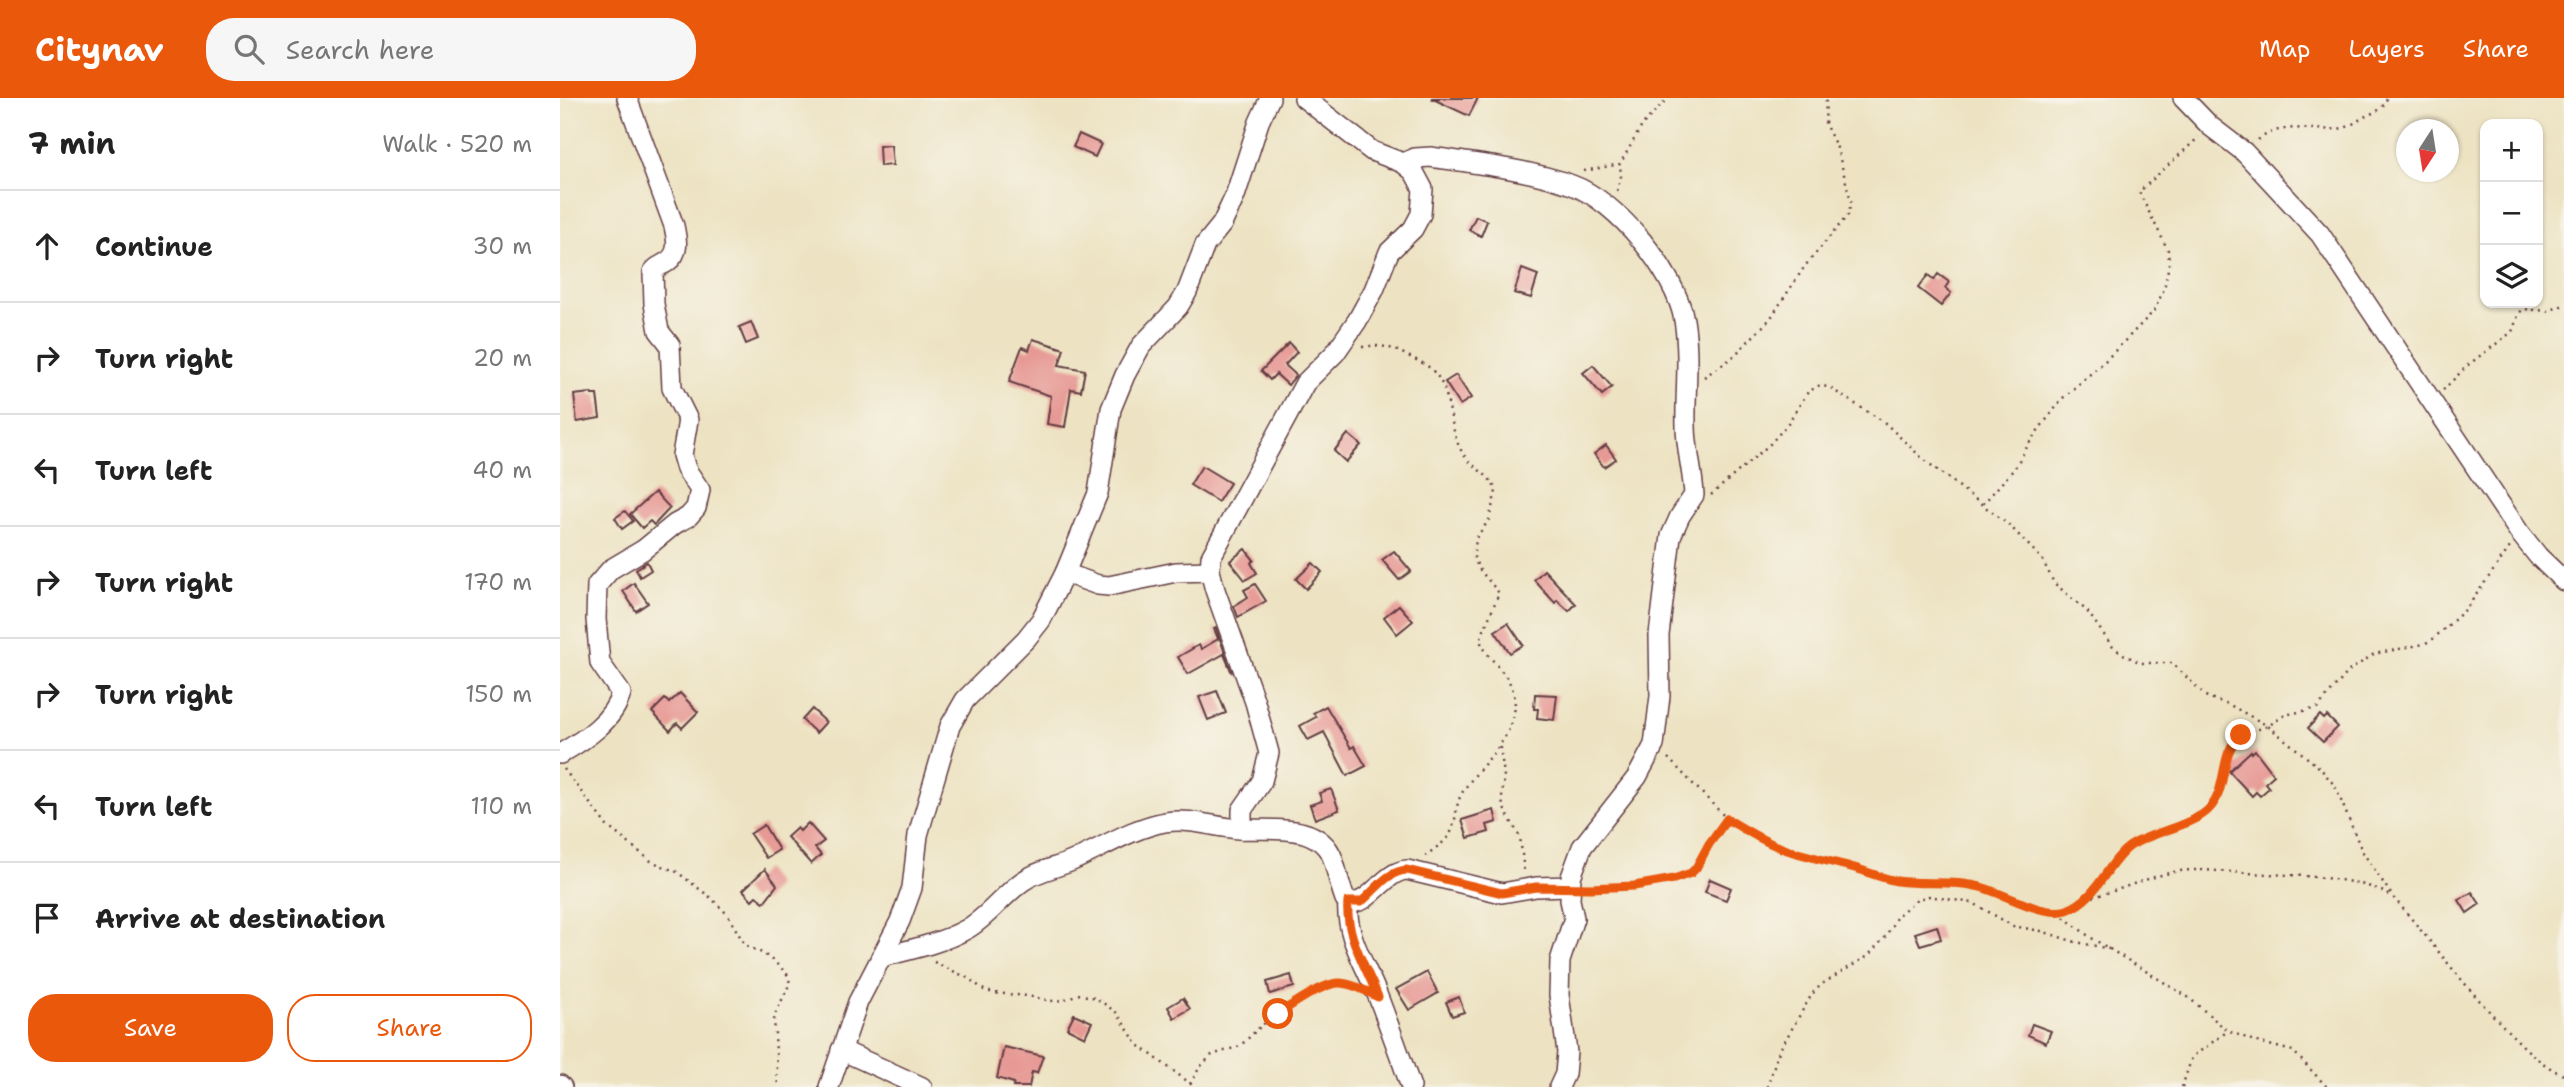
<!DOCTYPE html>
<html lang="en">
<head>
<meta charset="utf-8">
<style>
  :root { --surface:#fff; --page:#f6f6f6; --text:#222; --muted:#767676; --line:#e0e0e0; --accent:#ea580c }
  body { margin:0; font-family:"Shantell Sans",sans-serif; background:var(--page); color:var(--text) }
  .controls { position:absolute; right:21px; top:21px; display:grid; overflow:hidden; border-radius:14px; box-shadow:0 2px 5px #0004 }
  .controls button { width:63px; height:63px; display:grid; place-items:center; padding:0; border:0; border-bottom:2px solid var(--line); background:var(--surface); color:var(--text); font:35px sans-serif }
  .compass { position:absolute; left:1836px; top:21px; width:63px; height:63px; border-radius:50%; background:var(--surface); box-shadow:0 2px 5px #0004; rotate:192deg }
  .stop { position:absolute; width:21px; height:21px; margin:-16px; border:5px solid #ea580c; border-radius:50%; background:#fff }
  .stop.end { background:#ea580c; border-color:#fff; box-shadow:0 2px 7px #0008 }
  .list { margin:0; padding:0; list-style:none }
  h2 { display:flex; justify-content:space-between; align-items:center; height:91px; margin:0; padding:0 28px; font-size:30px }
  h2 small { font-size:23px; font-weight:400; color:var(--muted) }
  .list li { display:grid; grid-template-columns:46px 1fr auto; gap:21px; align-items:center; box-sizing:border-box; height:112px; padding:0 28px; border-top:2px solid var(--line) }
  .list b { display:block; font-size:26px; white-space:nowrap }
  .list em { font-size:23px; font-style:normal; color:var(--muted) }
  .actions { display:flex; gap:14px; padding:21px 28px }
  .actions a { flex:1; padding:16px 0; border:2px solid var(--accent); border-radius:28px; text-align:center; font-size:24px; color:var(--accent) }
  .actions .main { background:var(--accent); color:#fff }
  .icon { flex:none; width:38px; height:38px; fill:none; stroke:currentColor; stroke-width:2; stroke-linecap:round; stroke-linejoin:round }
  .map { position:relative; flex:none; width:2004px; height:989px; overflow:hidden }
  header { display:flex; align-items:center; gap:42px; box-sizing:border-box; height:98px; padding:0 35px; background:var(--accent); color:#fff }
  header strong { font-size:33px }
  nav { display:flex; gap:38px; margin-inline-start:auto; font-size:24px }
  .search { width:490px; height:63px; background:var(--page); display:flex; align-items:center; gap:18px; box-sizing:border-box; padding:0 24px; border-radius:28px; color:var(--muted); font-size:26px }
  main { display:flex }
  aside { flex:1; background:var(--surface) }
  .map>svg:first-child { display:block }
  .building { fill:#e79a95 }
  .lines { fill:none; stroke-linecap:round; stroke-linejoin:round }
  .street-casing { stroke:#623c42; stroke-width:22 }
  .path { stroke:#623c42; stroke-width:2.5; stroke-dasharray:2 5; stroke-linecap:butt }
  .street { stroke:#fff; stroke-width:19 }
  .route { stroke:#ea580c; stroke-width:9 }
</style>
</head>
<body>
<header>
<strong>Citynav</strong>
<div class="search"><svg class="icon" aria-label="search" viewBox="0 0 24 24"><circle cx="10" cy="10" r="6"/><path d="M15 15l6 6"/></svg>Search here</div>
<nav><a>Map</a><a>Layers</a><a>Share</a></nav>
</header>
<main>
<aside>
<h2>7 min<small>Walk · 520 m</small></h2>
<ul class="list">
<li><svg class="icon" aria-label="ahead" viewBox="0 0 24 24"><path d="M12 20V5M6 11l6-6 6 6"/></svg><div><b>Continue</b></div><em>30 m</em></li>
<li><svg class="icon" aria-label="right" viewBox="0 0 24 24"><path d="M7 20v-9h11M14 6l5 5-5 5"/></svg><div><b>Turn right</b></div><em>20 m</em></li>
<li><svg class="icon" aria-label="left" viewBox="0 0 24 24"><path d="M17 20v-9H6M10 6l-5 5 5 5"/></svg><div><b>Turn left</b></div><em>40 m</em></li>
<li><svg class="icon" aria-label="right" viewBox="0 0 24 24"><path d="M7 20v-9h11M14 6l5 5-5 5"/></svg><div><b>Turn right</b></div><em>170 m</em></li>
<li><svg class="icon" aria-label="right" viewBox="0 0 24 24"><path d="M7 20v-9h11M14 6l5 5-5 5"/></svg><div><b>Turn right</b></div><em>150 m</em></li>
<li><svg class="icon" aria-label="left" viewBox="0 0 24 24"><path d="M17 20v-9H6M10 6l-5 5 5 5"/></svg><div><b>Turn left</b></div><em>110 m</em></li>
<li><svg class="icon" aria-label="arrive" viewBox="0 0 24 24"><path d="M6 21V4h12l-3 4 3 4H6"/></svg><div><b>Arrive at destination</b></div></li>
</ul>
<div class="actions"><a class="main">Save</a><a>Share</a></div>
</aside>
<div class="map">
<svg width="2004" height="989" viewBox="0 0 2004 989">
  <rect width="100%" height="100%" fill="#f7f3e8"/>
  <filter id="ink" filterUnits="userSpaceOnUse"><feTurbulence type="fractalNoise" baseFrequency=".0143" numOctaves="2"/><feDisplacementMap in="SourceGraphic" scale="14" xChannelSelector="R" yChannelSelector="G"/><feConvolveMatrix kernelMatrix="1 2 1 2 8 2 1 2 1" color-interpolation-filters="sRGB"/></filter>
  <filter id="wash" filterUnits="userSpaceOnUse"><feTurbulence type="fractalNoise" baseFrequency=".00686" numOctaves="4" result="noise"/><feDisplacementMap in="SourceGraphic" scale="28" xChannelSelector="R" yChannelSelector="G"/><feGaussianBlur stdDeviation="1.57" result="paint"/><feColorMatrix in="noise" values="0 0 0 0 0 0 0 0 0 0 0 0 0 0 0 0 0 1.4 0 .05"/><feComposite in="paint" operator="in"/></filter>
  <g filter="url(#wash)">
    <rect width="100%" height="100%" fill="#ede3c3"/>
    <g id="blocks">
      <g class="building">
        <polygon points="871,0 918,0 909,18"/>
        <polygon points="519,36 541,46 535,59 513,49"/>
        <polygon points="331,47 333,67 320,68 319,48"/>
        <polygon points="916,118 927,123 921,138 909,132"/>
        <polygon points="962,171 978,177 971,200 954,195"/>
        <polygon points="1378,176 1389,184 1385,190 1391,195 1381,208 1358,190 1368,177 1374,182"/>
        <polygon points="191,224 198,241 186,246 179,229"/>
        <polygon points="473,241 504,251 499,267 525,272 521,293 511,291 505,329 487,326 491,298 449,284 462,249 469,252"/>
        <polygon points="729,245 737,254 725,267 736,277 728,287 716,276 710,282 701,273"/>
        <polygon points="1033,267 1052,289 1042,297 1023,275"/>
        <polygon points="896,277 911,300 900,307 885,284"/>
        <polygon points="31,295 32,297 37,297 40,320 17,324 14,297"/>
        <polygon points="788,336 801,347 786,364 774,353"/>
        <polygon points="1046,347 1056,361 1044,369 1034,356"/>
        <polygon points="642,368 670,385 658,404 630,387"/>
        <polygon points="95,394 110,410 94,427 90,423 82,430 70,416"/>
        <polygon points="65,413 73,423 62,431 55,420"/>
        <polygon points="685,451 694,462 691,465 697,475 685,482 670,463"/>
        <polygon points="834,453 851,473 839,482 822,462"/>
        <polygon points="87,464 91,472 80,479 76,471"/>
        <polygon points="753,465 762,474 746,491 736,481"/>
        <polygon points="984,472 1016,506 1009,513 997,502 995,505 974,482"/>
        <polygon points="74,485 88,505 76,513 63,493"/>
        <polygon points="695,486 706,503 678,519 674,508 688,499 684,492"/>
        <polygon points="839,507 853,523 837,536 824,519"/>
        <polygon points="948,525 963,547 950,555 935,533"/>
        <polygon points="656,530 672,575 664,556 628,576 618,559 639,547 641,551 658,541 654,531"/>
        <polygon points="657,593 666,615 648,622 639,599"/>
        <polygon points="120,595 138,614 122,630 117,625 110,633 92,614 105,601 109,605"/>
        <polygon points="975,596 997,597 994,622 977,620 978,611 974,611"/>
        <polygon points="766,608 791,650 794,648 806,668 787,678 764,634 748,642 740,628 756,619 753,615"/>
        <polygon points="252,611 266,624 256,635 242,622"/>
        <polygon points="1760,617 1764,621 1767,618 1778,629 1763,644 1748,630"/>
        <polygon points="1695,652 1714,677 1705,685 1709,690 1700,698 1696,694 1692,698 1669,673 1691,653 1692,655"/>
        <polygon points="771,691 779,712 755,721 750,707 762,703 759,695"/>
        <polygon points="934,712 937,724 927,727 929,734 908,740 902,722"/>
        <polygon points="248,725 264,743 255,750 261,757 251,766 227,739 237,730 240,733"/>
        <polygon points="204,727 219,752 206,760 190,736"/>
        <polygon points="205,771 217,787 204,804 196,798 192,802 183,792"/>
        <polygon points="1150,781 1171,790 1166,802 1145,794"/>
        <polygon points="1912,794 1920,806 1907,815 1899,802"/>
        <polygon points="1377,828 1381,841 1360,847 1355,835"/>
        <polygon points="867,874 878,895 849,912 836,891"/>
        <polygon points="731,877 734,889 710,896 707,884"/>
        <polygon points="899,899 904,914 892,918 886,904"/>
        <polygon points="623,900 630,911 614,920 608,909"/>
        <polygon points="514,916 532,924 525,939 507,930"/>
        <polygon points="1472,926 1491,933 1486,945 1468,937"/>
        <polygon points="444,949 483,958 477,975 472,974 469,989 453,989 454,985 437,980"/>
      </g>
    </g>
  </g>
  <g filter="url(#ink)">
    <use href="#blocks" fill-opacity="0" stroke="#623c42" stroke-width="2"/>
    <g class="lines">
      <g class="street-casing">
        <g id="street">
          <polyline points="1623,0 1650,28 1684,54 1760,136 1959,434 1978,458 2004,483"/>
          <path d="M843 65 855 60 871 59C918 66 967 71 1012 87 1057 103 1116 175 1124 222 1130 257 1125 293 1126 328 1126 351 1133 374 1134 397L1120 418 1111 438 1099 537 1100 598 1094 647 1077 679 1022 749 1011 779 1010 802 1014 820 1000 863 999 897 1007 954 1005 976 999 989"/>
          <polyline points="505,475 538,487 549,488 616,474 650,473"/>
          <path d="M0 656C24 642 54 623 61 595L40 565 36 521 37 487 51 471 83 452 115 426 128 419 136 410 140 392 126 371 122 357 128 322 112 290 110 247 99 233 94 206 93 174C97 168 101 168 107 164 120 155 117 142 114 128L67 0"/>
          <polyline points="682,731 682,712 702,683 709,655 695,604 655,492 650,473 651,459 745,285 775,255 797,223 814,192 829,154 853,131 861,116 863,91 854,74 843,65 812,53 744,0"/>
          <path d="M788 804C785 837 805 866 817 896 829 927 840 958 851 989"/>
          <path d="M321 859C349 852 382 845 407 831 428 819 443 797 463 783 479 772 496 770 512 763 542 750 572 730 605 724 630 720 654 729 679 731 710 733 759 723 773 761 777 774 780 788 785 801 806 816 822 773 847 772L942 795 976 789 1010 788"/>
          <polyline points="281,952 362,989"/>
          <polyline points="0,987 2,989"/>
          <polyline points="269,989 298,904 340,823 352,790 358,737 390,628 405,602 466,541 481,522 505,475 538,395 551,311 565,277 581,248 618,209 627,194 645,147 662,126 675,98 699,24 710,0"/>
        </g>
      </g>
      <g class="path">
        <path d="M1698 42C1725 21 1753 36 1783 30 1792 28 1799 21 1808 17 1818 13 1823 11 1827 0"/>
        <polyline points="1024,73 1060,66 1083,26 1108,0"/>
        <polyline points="1057,93 1061,78 1060,66"/>
        <path d="M802 249C821 246 831 249 848 258 856 262 866 266 872 272 894 293 887 333 904 357 914 372 930 375 936 393L929 422 916 440 914 460 919 471 939 495 920 542C927 562 950 575 954 597 961 638 920 665 902 695 895 707 897 720 892 732 887 744 875 750 865 758"/>
        <polyline points="1144,279 1172,260 1210,221 1245,168 1288,117 1291,103 1277,50 1265,26 1266,0"/>
        <polyline points="1883,292 1908,267 1952,234 1959,215 1964,211 1988,213 2004,207"/>
        <polyline points="1151,397 1210,346 1226,328 1248,294 1260,287 1270,290 1324,324 1362,360 1450,428 1482,461 1494,485 1527,513 1552,548 1561,555 1581,565 1612,565 1647,599 1668,606 1708,628 1760,670 1775,688 1802,753 1833,799"/>
        <polyline points="1423,406 1454,371 1473,339 1504,299 1545,263 1594,213 1604,191 1609,166 1608,152 1579,94 1639,39"/>
        <polyline points="940,649 944,676 942,700 943,709 960,739 964,773"/>
        <polyline points="1108,660 1167,721 1221,750 1336,783 1385,786 1399,784 1419,788 1474,809 1496,814 1506,812 1526,800 1547,778 1568,749 1643,716 1654,704 1662,687 1668,654 1673,644 1681,637 1708,628 1725,617 1757,610 1789,573 1814,556 1864,546 1873,541 1906,511 1950,449"/>
        <polyline points="4,671 47,728 91,763 117,774 150,799 167,816 185,847 204,856 219,868 227,876 230,885 214,919 218,989"/>
        <polyline points="1027,790 1074,787 1114,781 1131,775 1167,721"/>
        <path d="M1526 800C1556 795 1583 780 1614 774 1634 770 1653 773 1673 774 1718 778 1795 775 1833 799 1872 844 1907 892 1949 934 1966 951 1982 968 2004 977"/>
        <polyline points="1498,815 1530,839 1628,899 1668,933 1697,944 1733,953 1767,989"/>
        <polyline points="374,864 408,880 424,892 433,895 468,898 491,903 503,902 518,896 536,900 557,915 577,946 635,989"/>
        <polyline points="630,986 640,969 652,957 680,948 702,927 736,904 775,885 793,889"/>
        <polyline points="1207,989 1219,953 1252,896 1262,886 1308,858 1326,838 1337,818 1356,802 1368,798 1413,805 1453,828 1481,833 1512,843 1554,852"/>
        <polyline points="1622,989 1632,959 1668,933"/>
      </g>
      <use href="#street" class="street"/>
    </g>
  </g>
  <g class="lines" filter="url(#ink)">
    <path class="route" d="M718 916C732 907 764 884 780 885 793 886 806 893 818 899 806 868 785 838 788 804H801C816 792 827 773 847 772L942 795 976 789 1030 790 1074 788 1114 781 1131 775 1136 770 1149 746 1167 721C1184 731 1201 742 1219 749 1242 758 1267 762 1291 769 1306 773 1321 780 1337 783 1363 787 1390 782 1416 788 1442 793 1481 820 1507 812 1538 801 1547 764 1570 748 1592 734 1621 731 1643 716 1671 697 1656 657 1681 637"/>
  </g>
</svg>
<div class="controls">
<button>+</button>
<button>−</button>
<button><svg class="icon" aria-label="layers" viewBox="0 0 24 24"><path d="M12 4l9 5-9 5-9-5zM3 14l9 5 9-5"/></svg></button>
</div>
<svg class="compass" viewBox="-18 -18 36 36"><path d="M0-13l5 13h-10z" fill="#e53935"/><path d="M0 13l5-13h-10z" fill="#767676"/></svg>
<div class="stop" style="left:718px;top:916px"></div>
<div class="stop end" style="left:1681px;top:637px"></div>
</div>
</main>
</body>
</html>
